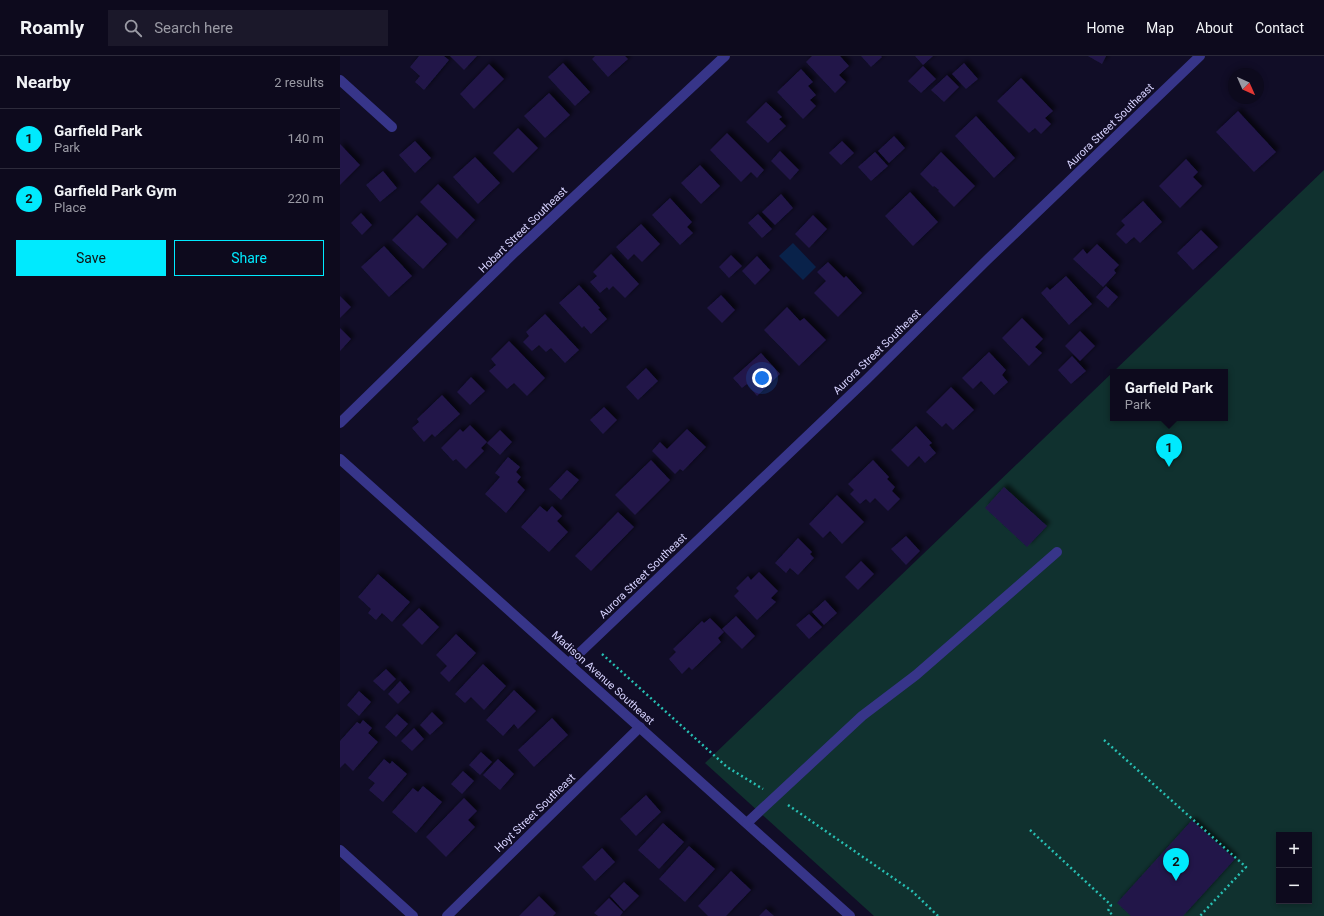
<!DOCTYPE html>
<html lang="en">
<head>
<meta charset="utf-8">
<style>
  :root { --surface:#0d0a1d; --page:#1b182a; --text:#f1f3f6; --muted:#9a9aa4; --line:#2d2b3b; --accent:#00eafe }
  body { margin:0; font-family:Roboto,sans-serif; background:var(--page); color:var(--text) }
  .controls { position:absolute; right:12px; bottom:12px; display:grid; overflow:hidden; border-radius:0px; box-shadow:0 2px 6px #0003 }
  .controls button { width:36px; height:36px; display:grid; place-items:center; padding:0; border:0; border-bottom:1px solid var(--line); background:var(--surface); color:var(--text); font:20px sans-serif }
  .compass { position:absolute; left:888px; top:12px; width:36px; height:36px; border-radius:50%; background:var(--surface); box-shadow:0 2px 6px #0003; rotate:135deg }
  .you { position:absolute; left:422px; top:322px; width:14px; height:14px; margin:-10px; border:3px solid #fff; border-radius:50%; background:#1a73e8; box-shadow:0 0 0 6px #1a73e833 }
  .badge { display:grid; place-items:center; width:26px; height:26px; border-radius:50%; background:var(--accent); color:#111; font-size:13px; font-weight:700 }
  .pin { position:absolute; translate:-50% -33px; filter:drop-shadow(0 1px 2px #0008) }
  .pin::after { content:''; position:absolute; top:21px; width:14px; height:12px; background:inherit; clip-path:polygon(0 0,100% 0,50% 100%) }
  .popup { position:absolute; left:770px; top:313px; width:118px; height:52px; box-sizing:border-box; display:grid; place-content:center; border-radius:0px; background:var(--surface); filter:drop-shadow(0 1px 3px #0005); font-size:13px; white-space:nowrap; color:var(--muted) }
  .popup b { font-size:15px; color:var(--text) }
  .popup::after { content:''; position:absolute; left:50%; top:100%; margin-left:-8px; border:8px solid transparent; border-top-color:var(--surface) }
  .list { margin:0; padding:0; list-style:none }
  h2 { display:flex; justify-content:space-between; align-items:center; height:52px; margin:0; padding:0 16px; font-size:17px }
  h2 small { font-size:13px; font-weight:400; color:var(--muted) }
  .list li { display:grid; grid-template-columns:26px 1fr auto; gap:12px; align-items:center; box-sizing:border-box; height:60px; padding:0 16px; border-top:1px solid var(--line) }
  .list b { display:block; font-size:15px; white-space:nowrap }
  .list p { margin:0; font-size:13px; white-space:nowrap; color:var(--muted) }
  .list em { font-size:13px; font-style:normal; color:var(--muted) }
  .actions { display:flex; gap:8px; padding:12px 16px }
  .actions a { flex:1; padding:9px 0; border:1px solid var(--accent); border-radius:0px; text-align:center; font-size:14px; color:var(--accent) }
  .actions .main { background:var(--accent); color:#111 }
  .icon { flex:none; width:22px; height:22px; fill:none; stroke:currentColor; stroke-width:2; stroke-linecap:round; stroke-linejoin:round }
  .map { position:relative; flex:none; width:984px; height:860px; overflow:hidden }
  header { display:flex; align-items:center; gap:24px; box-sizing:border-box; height:56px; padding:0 20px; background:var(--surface); border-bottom:1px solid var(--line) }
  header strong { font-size:19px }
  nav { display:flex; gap:22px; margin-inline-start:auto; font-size:14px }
  .search { width:280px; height:36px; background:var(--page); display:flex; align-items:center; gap:10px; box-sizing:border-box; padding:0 14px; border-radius:0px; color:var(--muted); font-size:15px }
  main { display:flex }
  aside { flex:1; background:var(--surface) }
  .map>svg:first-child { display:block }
  .green { fill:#10312f; fill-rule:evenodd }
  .water { fill:#09224a }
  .building { fill:#211849; filter:url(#shadow) }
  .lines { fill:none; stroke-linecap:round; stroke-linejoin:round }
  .path { stroke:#27bfb3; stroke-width:2.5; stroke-dasharray:2 3; stroke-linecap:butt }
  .minor { stroke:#373589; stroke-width:10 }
  .labels { text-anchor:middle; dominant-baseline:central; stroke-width:3.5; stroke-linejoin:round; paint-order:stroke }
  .street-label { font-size:11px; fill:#d7d3ff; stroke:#110d27 }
</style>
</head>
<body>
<header>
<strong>Roamly</strong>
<div class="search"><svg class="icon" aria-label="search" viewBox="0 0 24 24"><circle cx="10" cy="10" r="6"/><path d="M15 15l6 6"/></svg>Search here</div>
<nav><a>Home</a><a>Map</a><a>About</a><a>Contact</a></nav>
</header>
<main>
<aside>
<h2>Nearby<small>2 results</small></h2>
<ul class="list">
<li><span class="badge">1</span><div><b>Garfield Park</b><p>Park</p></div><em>140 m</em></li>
<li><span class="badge">2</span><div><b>Garfield Park Gym</b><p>Place</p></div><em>220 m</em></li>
</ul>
<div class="actions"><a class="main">Save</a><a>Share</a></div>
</aside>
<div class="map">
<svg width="984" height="860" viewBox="0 0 984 860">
  <defs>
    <filter id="shadow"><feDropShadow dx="3.5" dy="-3.5" stdDeviation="2" flood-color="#0009"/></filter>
  </defs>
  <rect width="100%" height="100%" fill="#110d27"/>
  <path class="green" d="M984 114V860H534L365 707 773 316V362H885V316H773ZM939 779H969V845H939Z"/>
  <polygon class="water" points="453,187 476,211 463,224 439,200"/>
  <g class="building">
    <polygon points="79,0 104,0 109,4 84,34 75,26 80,20 70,11"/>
    <polygon points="110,0 137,0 124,14"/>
    <polygon points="255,0 285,0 288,3 268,21 252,3"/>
    <polygon points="472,0 500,0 509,10 499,19 506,26 495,37 466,6"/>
    <polygon points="521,0 541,0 542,1 531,11"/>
    <polygon points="575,0 593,0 583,9"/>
    <polygon points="748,0 766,0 762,8"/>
    <polygon points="223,7 250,36 235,50 208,21"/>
    <polygon points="624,7 638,23 626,33 612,18"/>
    <polygon points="149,8 164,23 134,53 120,38"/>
    <polygon points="583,10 596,23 581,37 568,25"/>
    <polygon points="461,13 473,26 468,30 476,39 470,44 476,50 463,63 437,36"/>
    <polygon points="607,19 619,31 604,46 591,34"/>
    <polygon points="681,22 713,55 705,62 711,68 701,78 695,72 689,77 657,45"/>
    <polygon points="209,37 230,59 205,82 184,60"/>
    <polygon points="426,46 442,61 439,63 446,70 428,87 406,66"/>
    <polygon points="898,55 936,96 914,116 876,76"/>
    <polygon points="636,60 675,102 654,122 615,80"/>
    <polygon points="178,72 198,92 173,117 153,97"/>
    <polygon points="387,77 424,114 417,122 411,116 401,126 370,94"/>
    <polygon points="554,80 565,92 549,107 538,95"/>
    <polygon points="75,85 91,102 75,117 59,99"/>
    <polygon points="502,85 514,97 501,109 489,97"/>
    <polygon points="0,88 20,109 0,129"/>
    <polygon points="440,95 459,114 450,124 431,105"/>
    <polygon points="535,96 548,110 531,125 518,111"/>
    <polygon points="601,96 635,130 614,151 598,135 599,134 594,130 593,131 580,118"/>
    <polygon points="135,101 160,127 138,148 113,121"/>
    <polygon points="846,103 858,116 853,121 862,130 840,152 819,130"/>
    <polygon points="360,109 380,130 361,148 341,127"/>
    <polygon points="43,115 57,132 40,146 26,129"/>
    <polygon points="98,128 135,164 117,183 80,146"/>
    <polygon points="570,136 598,166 573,190 545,160"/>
    <polygon points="441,138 453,152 435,169 422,156"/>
    <polygon points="330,142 352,166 347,171 353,177 340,189 312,159"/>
    <polygon points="803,145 822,166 800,187 794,181 786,188 776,178 785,169 781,165"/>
    <polygon points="21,157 32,169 22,179 11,167"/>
    <polygon points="418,158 432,173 422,182 408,167"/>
    <polygon points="77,159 107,188 83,213 52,184"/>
    <polygon points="473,159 487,173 469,192 455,178"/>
    <polygon points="301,168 320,188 302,206 294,198 288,204 276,191"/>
    <polygon points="861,174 878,191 853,214 837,197"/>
    <polygon points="757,188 779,209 774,214 776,217 763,231 733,203 743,193 747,198"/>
    <polygon points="44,190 72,220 49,241 21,211"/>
    <polygon points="271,198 299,228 285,242 273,230 269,234 267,231 260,237 250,226 257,220 253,216"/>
    <polygon points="391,199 402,210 389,222 379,211"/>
    <polygon points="417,200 430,214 415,229 402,215"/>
    <polygon points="488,206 504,222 506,220 522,237 498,261 474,237 486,225 477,216"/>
    <polygon points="726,220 752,248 729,269 701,237 707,231 710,234"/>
    <polygon points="239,229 260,252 258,253 267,263 251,278 244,270 242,272 219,247"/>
    <polygon points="766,230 778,241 768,252 756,241"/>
    <polygon points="381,239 395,254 382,267 367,252"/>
    <polygon points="0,240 11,251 0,262"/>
    <polygon points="447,251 460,265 464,262 486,284 459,310 424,274"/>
    <polygon points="205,258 239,294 225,307 211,292 206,296 199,289 192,295 183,286 189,280 186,276"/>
    <polygon points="682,262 703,283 695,291 702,297 689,310 662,282"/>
    <polygon points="0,272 11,283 0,295"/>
    <polygon points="740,275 755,290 740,305 725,290"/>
    <polygon points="169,285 205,322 187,340 174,327 167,333 149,315 156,309 151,303"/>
    <polygon points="649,296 666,314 662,319 668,326 654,339 641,325 633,333 622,322"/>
    <polygon points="421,297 440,318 417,340 407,328 402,332 393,322"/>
    <polygon points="732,300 746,315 731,328 718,314"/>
    <polygon points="306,312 318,325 298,344 286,331"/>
    <polygon points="131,321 145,335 130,349 117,336"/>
    <polygon points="611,331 634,354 613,374 606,367 602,371 586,356"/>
    <polygon points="102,339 120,358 95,381 92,378 84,386 72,372 79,366 77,363"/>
    <polygon points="264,351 277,364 263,378 250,364"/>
    <polygon points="130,369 147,386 141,392 144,395 126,413 116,403 113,405 101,392 120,373 123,376"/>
    <polygon points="576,370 592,387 589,389 596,397 585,407 579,400 568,411 551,394"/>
    <polygon points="347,373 366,391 343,415 340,413 335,418 312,395 320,386 327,393"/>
    <polygon points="160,374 172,386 160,399 147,387"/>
    <polygon points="168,401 180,411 176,416 181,421 177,426 185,434 166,457 145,438 160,421 155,417"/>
    <polygon points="311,404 330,424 295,459 275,439"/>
    <polygon points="533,404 549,421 547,423 555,431 552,435 560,443 548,455 535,442 530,447 526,443 520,448 510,438 514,434 508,428"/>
    <polygon points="227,414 239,424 221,444 209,433"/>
    <polygon points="664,431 707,470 687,491 645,452"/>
    <polygon points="497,439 524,466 502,488 490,475 483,482 469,468"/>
    <polygon points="200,450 207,456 212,450 222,460 217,465 228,476 209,496 181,471"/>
    <polygon points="278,456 294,471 251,515 235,500"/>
    <polygon points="566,480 580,495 566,509 551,493"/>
    <polygon points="458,482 472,496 470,498 474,502 458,519 450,512 446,517 435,507"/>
    <polygon points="521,505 534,518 518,534 505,521"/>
    <polygon points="419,516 438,535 431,542 436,546 417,564 394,540 399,535 396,532 408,520 411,524"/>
    <polygon points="38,518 70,546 52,566 42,557 36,564 28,557 31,553 18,541"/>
    <polygon points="485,544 497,557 484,569 472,556"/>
    <polygon points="79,552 99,571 82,589 62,569"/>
    <polygon points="469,558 482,571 469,583 456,569"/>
    <polygon points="396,560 415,580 402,593 382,573"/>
    <polygon points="370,562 384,576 378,582 381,586 352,614 349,611 342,618 329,603 336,596 333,593 362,565 364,567"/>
    <polygon points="116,578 136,597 109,626 100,617 107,610 96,599"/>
    <polygon points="143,608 166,630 144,654 131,641 125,647 115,638"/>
    <polygon points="46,613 56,623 44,635 33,625"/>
    <polygon points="60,625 70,636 58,648 48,638"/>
    <polygon points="174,634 196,655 178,673 174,668 163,680 146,664"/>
    <polygon points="19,635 31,646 19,660 7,649"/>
    <polygon points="92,656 103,667 90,679 80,669"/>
    <polygon points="57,658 68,668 56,681 45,671"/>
    <polygon points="212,662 228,679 194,711 178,694"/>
    <polygon points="23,664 32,672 28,677 38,686 13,715 5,707 0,712 0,685 17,666 20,668"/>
    <polygon points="74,672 84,683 72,695 61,685"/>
    <polygon points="141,696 152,706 140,719 129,709"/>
    <polygon points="44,703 50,708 52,705 67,718 43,746 29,734 35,727 28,722"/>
    <polygon points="158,703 174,718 160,734 143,719"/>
    <polygon points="123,715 134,725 122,738 111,728"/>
    <polygon points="83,730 102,746 76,777 52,756 73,732 78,736"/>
    <polygon points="306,739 321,756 296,780 280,763"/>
    <polygon points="124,742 137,755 128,764 135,771 106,801 86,781"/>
    <polygon points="852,764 895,803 843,860 791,860 777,847"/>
    <polygon points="323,767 344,786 319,813 298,794"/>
    <polygon points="349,790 375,813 345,846 319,823"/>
    <polygon points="262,792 275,806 255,825 242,811"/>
    <polygon points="391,815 411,834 386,860 368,860 358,850"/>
    <polygon points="284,826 299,840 284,855 270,840"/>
    <polygon points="199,840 216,857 213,860 179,860"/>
    <polygon points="269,842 283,856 280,860 258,860 254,857"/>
    <polygon points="426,853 434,860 419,860"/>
  </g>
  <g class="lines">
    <g class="path">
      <polyline points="262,598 387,711 423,733"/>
      <polyline points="764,684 906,811 860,860"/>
      <polyline points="448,749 572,835 598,860"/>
      <polyline points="690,774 771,849 768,855 774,860"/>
    </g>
    <g class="minor">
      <polyline points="0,24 52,71"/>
      <polyline points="0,367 175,196 385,0"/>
      <polyline points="0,403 510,860"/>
      <polyline points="229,607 527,323 647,204 860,0"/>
      <polyline points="407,767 522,660 576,619 717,496"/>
      <polyline points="0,794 73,860"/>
      <polyline points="107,860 300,671"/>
    </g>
  </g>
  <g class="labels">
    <g class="street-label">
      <text transform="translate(770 70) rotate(-44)">Aurora Street Southeast</text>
      <text transform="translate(183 174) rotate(-44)">Hobart Street Southeast</text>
      <text transform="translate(537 296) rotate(-44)">Aurora Street Southeast</text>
      <text transform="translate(303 520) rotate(-44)">Aurora Street Southeast</text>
      <text transform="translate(263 622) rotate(42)">Madison Avenue Southeast</text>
      <text transform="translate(195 757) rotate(-44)">Hoyt Street Southeast</text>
    </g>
  </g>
</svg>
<div class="controls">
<button>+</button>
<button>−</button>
</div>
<svg class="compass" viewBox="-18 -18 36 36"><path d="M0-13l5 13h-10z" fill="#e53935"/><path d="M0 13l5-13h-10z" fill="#9a9aa4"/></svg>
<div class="you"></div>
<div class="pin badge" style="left:829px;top:411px">1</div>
<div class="popup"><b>Garfield Park</b>Park</div>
<div class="pin badge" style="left:836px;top:825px">2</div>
</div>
</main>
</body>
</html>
